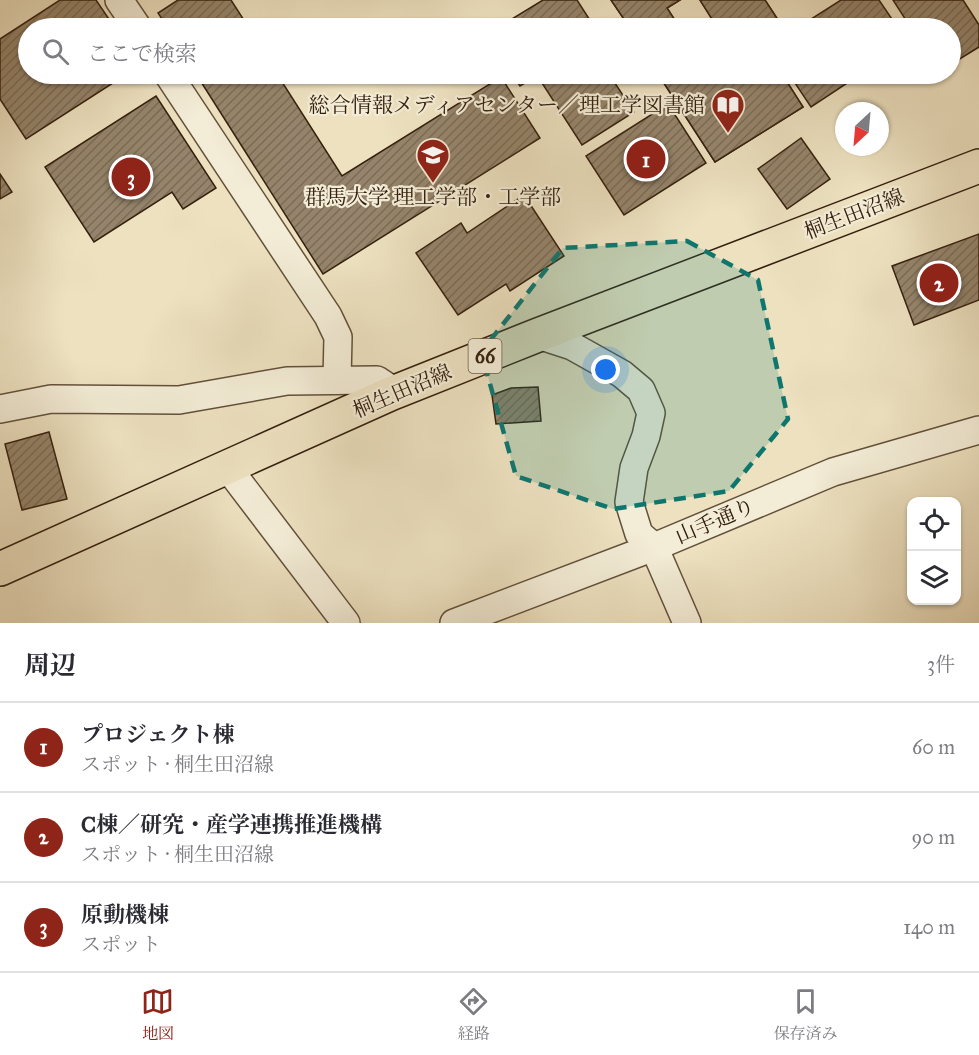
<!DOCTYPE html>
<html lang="ja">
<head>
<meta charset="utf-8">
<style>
  :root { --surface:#fff; --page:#f2f2f3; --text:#2b2b33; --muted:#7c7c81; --line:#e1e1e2; --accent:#8f2418 }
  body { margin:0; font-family:"IM FELL Great Primer","Noto Serif JP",serif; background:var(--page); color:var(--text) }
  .controls { position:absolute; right:18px; bottom:18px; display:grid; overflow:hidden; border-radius:12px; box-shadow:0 2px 4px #0004 }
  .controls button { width:54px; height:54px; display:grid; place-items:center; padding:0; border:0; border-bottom:2px solid var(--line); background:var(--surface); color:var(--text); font:30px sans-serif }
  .compass { position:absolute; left:835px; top:102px; width:54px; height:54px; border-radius:50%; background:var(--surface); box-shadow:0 2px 4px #0004; rotate:206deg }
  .you { position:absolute; left:606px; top:370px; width:21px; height:21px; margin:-15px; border:4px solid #fff; border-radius:50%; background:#1a73e8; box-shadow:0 0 0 9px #1a73e833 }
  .badge { display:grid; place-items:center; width:39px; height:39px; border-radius:50%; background:var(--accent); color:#fff; font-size:20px; font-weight:700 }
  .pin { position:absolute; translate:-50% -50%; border:3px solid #fff; box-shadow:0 2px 6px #0006 }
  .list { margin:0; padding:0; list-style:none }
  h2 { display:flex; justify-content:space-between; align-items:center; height:78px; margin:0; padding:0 24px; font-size:26px }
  h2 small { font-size:20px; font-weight:400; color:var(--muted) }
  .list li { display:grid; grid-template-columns:39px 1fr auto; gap:18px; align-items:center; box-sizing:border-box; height:90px; padding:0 24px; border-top:2px solid var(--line) }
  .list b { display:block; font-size:22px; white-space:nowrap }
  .list p { margin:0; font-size:20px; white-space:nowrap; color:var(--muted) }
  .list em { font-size:20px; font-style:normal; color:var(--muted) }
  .icon { flex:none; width:33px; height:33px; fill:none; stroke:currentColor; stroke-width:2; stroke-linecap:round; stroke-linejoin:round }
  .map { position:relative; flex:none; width:979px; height:623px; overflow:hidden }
  .search { position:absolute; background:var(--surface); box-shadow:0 2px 4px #0004; left:18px; right:18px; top:18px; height:66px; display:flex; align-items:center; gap:15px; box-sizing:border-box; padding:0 21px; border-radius:33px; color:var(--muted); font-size:22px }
  .sheet { height:348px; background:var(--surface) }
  nav { display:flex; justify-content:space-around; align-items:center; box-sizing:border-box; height:84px; border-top:2px solid var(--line); background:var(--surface); font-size:16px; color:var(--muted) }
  nav a { display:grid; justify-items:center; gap:3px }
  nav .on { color:var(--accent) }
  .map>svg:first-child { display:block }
  .building { fill:url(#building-hatch); stroke:#35200e; stroke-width:1.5 }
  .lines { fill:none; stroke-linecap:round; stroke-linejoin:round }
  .minor-casing { stroke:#63503a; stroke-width:30 }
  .major-casing { stroke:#35200e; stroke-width:36 }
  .minor { stroke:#f3ecd6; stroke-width:27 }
  .major { stroke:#ede1c0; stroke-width:33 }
  .marked { fill:#0f766e; fill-opacity:0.2; stroke:#0f766e; stroke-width:4.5; stroke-dasharray:12 8; stroke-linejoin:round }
  .labels { text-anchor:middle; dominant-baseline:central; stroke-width:4.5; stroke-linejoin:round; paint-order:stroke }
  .shield { fill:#f3ecd6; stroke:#6e5d4a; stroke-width:1.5 }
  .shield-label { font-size:20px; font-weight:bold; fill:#35200e }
  .poi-label { font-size:21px; fill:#35200e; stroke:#f3ecd6; text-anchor:end }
  .street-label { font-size:21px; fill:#35200e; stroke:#f3ecd6 }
</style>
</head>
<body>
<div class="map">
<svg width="979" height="623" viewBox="0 0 979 623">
  <defs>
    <pattern id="building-hatch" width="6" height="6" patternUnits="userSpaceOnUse" patternTransform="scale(1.5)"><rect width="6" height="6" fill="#95846b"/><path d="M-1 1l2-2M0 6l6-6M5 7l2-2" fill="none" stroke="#7a6c56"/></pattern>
  </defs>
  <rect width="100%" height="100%" fill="#ede1c0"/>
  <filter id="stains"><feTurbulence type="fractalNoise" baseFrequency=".00333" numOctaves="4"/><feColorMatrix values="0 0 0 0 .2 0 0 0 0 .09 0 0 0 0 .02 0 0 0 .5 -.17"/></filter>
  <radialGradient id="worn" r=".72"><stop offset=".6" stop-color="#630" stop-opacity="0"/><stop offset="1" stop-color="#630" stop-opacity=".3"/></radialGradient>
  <g class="building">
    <polygon points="60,0 96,0 115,28 28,28 28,74 127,74 26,139 0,99 0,39"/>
    <polygon points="178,0 231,0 249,28 168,28 158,13"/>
    <polygon points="543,0 577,0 595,28 497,28"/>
    <polygon points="611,0 680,0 667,8 680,28 630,28"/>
    <polygon points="611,0 680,0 667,8 680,28 630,28"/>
    <polygon points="700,0 765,0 780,23 770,28 715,28 717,27"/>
    <polygon points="700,0 765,0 780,23 770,28 715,28 717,27"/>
    <polygon points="841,0 879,0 898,28 797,28"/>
    <polygon points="893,0 963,0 979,25 979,47 950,65 950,28 911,28"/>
    <polygon points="196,74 277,74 342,176 501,77 540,138 323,274"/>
    <polygon points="512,74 540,74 520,86"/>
    <polygon points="557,74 609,74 634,112 582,145 542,83"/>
    <polygon points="658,74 782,74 803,107 715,162"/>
    <polygon points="658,74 782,74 803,107 715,162"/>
    <polygon points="789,74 861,74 811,107"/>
    <polygon points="156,96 216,188 183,209 172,192 94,242 45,167"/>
    <polygon points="668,104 706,163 624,215 586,156"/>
    <polygon points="801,138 830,179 787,209 758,169"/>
    <polygon points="0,174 12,192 0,199"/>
    <polygon points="524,195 564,256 510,291 506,284 458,315 416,253 461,223 467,233"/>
    <polygon points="979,234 979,300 914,325 892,266"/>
    <polygon points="538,387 541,421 496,424 492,395 511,388"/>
    <polygon points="49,432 67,499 22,510 5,444"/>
  </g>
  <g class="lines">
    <g class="minor-casing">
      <g id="minor">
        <polyline points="119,0 138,28"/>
        <polyline points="168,74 328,316 338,337 337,380"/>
        <polyline points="538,335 572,346 622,374 641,390 651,413 646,436 634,468 629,502 639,534 654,547 687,623"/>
        <polyline points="0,409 51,399 179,400 287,381 377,380 386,386 390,394"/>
        <polyline points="228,468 346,623"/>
        <polyline points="454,623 654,547 833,472 979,430"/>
      </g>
    </g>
    <g class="major-casing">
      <polyline id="major" points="0,569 390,394 538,335 979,166"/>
    </g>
    <use href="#minor" class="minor"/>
    <use href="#major" class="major"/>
  </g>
  <path class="marked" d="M687 241 758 280 788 419 729 491 613 509 516 476 481 352 563 248Z"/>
  <defs>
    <g id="library-pin" transform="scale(1.725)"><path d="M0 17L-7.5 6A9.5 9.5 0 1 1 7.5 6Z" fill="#8f2418" stroke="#f3ecd6"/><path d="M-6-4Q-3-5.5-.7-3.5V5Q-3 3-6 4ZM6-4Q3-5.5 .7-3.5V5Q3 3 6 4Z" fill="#fff"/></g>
    <g id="university-pin" transform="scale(1.725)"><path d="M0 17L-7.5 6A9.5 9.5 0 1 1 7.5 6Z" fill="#8f2418" stroke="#f3ecd6"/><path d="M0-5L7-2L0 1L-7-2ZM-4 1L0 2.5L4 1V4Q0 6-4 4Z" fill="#fff"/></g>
  </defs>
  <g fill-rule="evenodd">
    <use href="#library-pin" x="728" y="105"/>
    <use href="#university-pin" x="433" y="155"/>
  </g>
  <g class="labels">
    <rect class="shield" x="468.5" y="339" width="33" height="34" rx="4.5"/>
    <g class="shield-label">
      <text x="485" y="356">66</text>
    </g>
    <g class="poi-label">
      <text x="705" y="105">総合情報メディアセンター／理工学図書館</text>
      <text x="433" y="197" text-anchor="middle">群馬大学 理工学部・工学部</text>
    </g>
    <g class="street-label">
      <text transform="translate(854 214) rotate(-21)">桐生田沼線</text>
      <text transform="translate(402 391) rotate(-23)">桐生田沼線</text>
      <text transform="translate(715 521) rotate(-23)">山手通り</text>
    </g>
  </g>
  <rect width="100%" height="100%" filter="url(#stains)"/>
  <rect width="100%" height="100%" fill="url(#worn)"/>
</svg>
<div class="controls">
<button><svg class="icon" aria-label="locate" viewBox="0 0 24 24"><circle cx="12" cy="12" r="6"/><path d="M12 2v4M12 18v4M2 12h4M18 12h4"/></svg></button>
<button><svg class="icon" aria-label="layers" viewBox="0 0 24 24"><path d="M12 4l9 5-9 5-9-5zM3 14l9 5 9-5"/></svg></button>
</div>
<svg class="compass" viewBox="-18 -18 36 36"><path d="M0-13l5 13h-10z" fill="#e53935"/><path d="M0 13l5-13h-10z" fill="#7c7c81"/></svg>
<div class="you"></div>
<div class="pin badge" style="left:646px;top:159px">1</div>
<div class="pin badge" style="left:939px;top:283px">2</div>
<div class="pin badge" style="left:131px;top:177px">3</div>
<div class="search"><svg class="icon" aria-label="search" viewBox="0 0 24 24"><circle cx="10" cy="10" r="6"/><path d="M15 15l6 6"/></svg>ここで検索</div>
</div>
<section class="sheet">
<h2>周辺<small>3件</small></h2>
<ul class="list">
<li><span class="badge">1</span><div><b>プロジェクト棟</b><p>スポット · 桐生田沼線</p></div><em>60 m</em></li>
<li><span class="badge">2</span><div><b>C棟／研究・産学連携推進機構</b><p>スポット · 桐生田沼線</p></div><em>90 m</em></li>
<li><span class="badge">3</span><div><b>原動機棟</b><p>スポット</p></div><em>140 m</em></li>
</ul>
</section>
<nav>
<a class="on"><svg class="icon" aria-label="map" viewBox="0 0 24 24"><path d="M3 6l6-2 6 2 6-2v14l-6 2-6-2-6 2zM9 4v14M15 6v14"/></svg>地図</a>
<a><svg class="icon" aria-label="directions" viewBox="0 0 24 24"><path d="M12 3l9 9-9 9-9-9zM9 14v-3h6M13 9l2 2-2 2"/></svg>経路</a>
<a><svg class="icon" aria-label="saved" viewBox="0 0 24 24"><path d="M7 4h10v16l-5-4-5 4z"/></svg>保存済み</a>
</nav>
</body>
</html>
